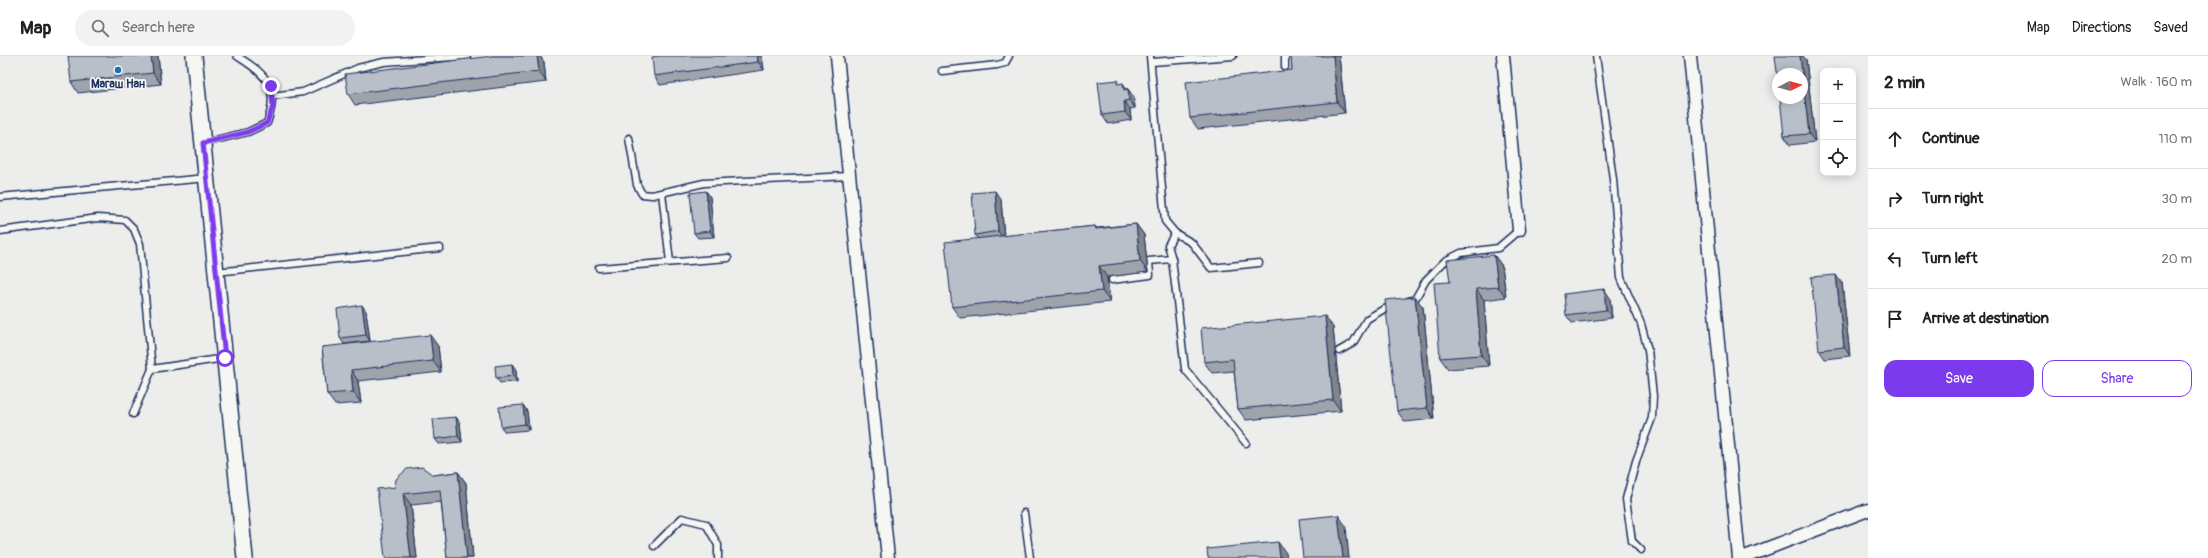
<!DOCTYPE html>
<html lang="en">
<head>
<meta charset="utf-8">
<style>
  :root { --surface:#fff; --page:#f2f2f2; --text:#202124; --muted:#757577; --line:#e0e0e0; --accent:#7c3aed }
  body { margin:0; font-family:Pangolin,sans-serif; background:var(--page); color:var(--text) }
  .controls { position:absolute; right:12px; top:12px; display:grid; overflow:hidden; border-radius:8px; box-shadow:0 2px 10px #0003 }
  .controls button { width:36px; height:36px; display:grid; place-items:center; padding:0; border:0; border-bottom:1px solid var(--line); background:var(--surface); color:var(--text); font:20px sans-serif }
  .compass { position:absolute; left:1772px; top:12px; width:36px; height:36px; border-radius:50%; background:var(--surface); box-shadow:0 2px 10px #0003; rotate:84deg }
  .stop { position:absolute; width:12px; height:12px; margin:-9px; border:3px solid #7c3aed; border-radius:50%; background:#fff }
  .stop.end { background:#7c3aed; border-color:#fff; box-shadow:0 1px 4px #0008 }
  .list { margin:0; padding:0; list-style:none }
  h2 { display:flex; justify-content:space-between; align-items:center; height:52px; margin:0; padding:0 16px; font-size:17px }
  h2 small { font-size:13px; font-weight:400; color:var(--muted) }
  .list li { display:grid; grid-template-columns:26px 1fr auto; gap:12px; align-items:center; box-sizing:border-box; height:60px; padding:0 16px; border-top:1px solid var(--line) }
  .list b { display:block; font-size:15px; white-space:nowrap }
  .list em { font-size:13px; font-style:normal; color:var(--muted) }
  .actions { display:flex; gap:8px; padding:12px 16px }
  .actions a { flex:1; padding:9px 0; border:1px solid var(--accent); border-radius:12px; text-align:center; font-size:14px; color:var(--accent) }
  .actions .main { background:var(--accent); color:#fff }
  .icon { flex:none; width:22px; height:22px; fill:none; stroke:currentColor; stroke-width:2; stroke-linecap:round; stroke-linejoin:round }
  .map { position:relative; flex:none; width:1868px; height:502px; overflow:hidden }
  header { display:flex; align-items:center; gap:24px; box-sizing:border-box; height:56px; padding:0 20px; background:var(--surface); border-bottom:1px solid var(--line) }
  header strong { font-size:19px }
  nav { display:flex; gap:22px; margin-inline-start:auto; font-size:14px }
  .search { width:280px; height:36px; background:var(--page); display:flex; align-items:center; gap:10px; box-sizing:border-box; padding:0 14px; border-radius:22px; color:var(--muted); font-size:15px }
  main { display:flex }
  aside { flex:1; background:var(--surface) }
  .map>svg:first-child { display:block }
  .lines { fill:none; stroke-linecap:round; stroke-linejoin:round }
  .service-casing { stroke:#1b2f5e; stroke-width:9 }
  .minor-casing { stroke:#1b2f5e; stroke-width:15 }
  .tertiary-casing { stroke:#1b2f5e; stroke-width:18 }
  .service { stroke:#f6f6f2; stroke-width:6 }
  .minor { stroke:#f6f6f2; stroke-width:12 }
  .tertiary { stroke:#f6f6f2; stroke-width:15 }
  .wall { fill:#9fa4ac; stroke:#1b2f5e }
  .shaded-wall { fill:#82868c; stroke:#1b2f5e }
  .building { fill:#b9bfc8; stroke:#1b2f5e }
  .route { stroke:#7c3aed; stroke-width:5 }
  .poi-dot { fill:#1f6fb2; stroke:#f6f6f2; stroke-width:1.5 }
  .labels { text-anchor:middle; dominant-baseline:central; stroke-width:3.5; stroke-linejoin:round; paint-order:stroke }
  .poi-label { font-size:12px; font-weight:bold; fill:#1b2f5e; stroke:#f6f6f2 }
</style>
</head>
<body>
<header>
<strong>Map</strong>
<div class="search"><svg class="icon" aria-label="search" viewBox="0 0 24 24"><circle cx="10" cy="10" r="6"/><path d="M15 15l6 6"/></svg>Search here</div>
<nav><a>Map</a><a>Directions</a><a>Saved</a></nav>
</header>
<main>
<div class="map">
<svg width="1868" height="502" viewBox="0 0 1868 502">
  <rect width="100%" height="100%" fill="#edeeec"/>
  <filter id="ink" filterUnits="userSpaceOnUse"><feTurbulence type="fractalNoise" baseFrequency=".025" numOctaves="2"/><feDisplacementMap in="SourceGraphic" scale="8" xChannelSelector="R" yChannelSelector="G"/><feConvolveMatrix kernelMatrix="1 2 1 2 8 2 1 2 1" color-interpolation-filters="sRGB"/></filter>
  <g filter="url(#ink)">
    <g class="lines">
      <g class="service-casing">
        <g id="service">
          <polyline points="1150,0 1165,165 1175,177 1168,189 1172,203 1185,313 1246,387"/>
          <polyline points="1596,0 1613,123 1621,222 1641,268 1648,294 1653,340 1652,362 1636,405 1626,443 1632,485 1641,494"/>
          <polyline points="1152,6 1233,0"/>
          <polyline points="1285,11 1285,0"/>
          <polyline points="942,15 997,9 1005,7 1009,0"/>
          <polyline points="272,40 303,36 358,12 384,6 467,0"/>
          <polyline points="629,82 637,129 642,138 652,139 704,127 849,120"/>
          <path d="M203 87 248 76 267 67C280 31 267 19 237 0"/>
          <polyline points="662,137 670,206"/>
          <polyline points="0,141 207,122"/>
          <polyline points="0,175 98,162 125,164 134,173 140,188 152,313 133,358"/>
          <polyline points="1175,177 1192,187 1211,212 1259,207"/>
          <polyline points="599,212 728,202"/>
          <polyline points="216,216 440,192"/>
          <polyline points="1112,224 1150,219 1149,205 1172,203"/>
          <polyline points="1408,245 1415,243 1426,224 1445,205 1461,197 1498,192 1519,174"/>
          <polyline points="1339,295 1353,287 1367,263 1384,253 1394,250"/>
          <polyline points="152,313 225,302"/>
          <polyline points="1024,457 1030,502"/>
          <polyline points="654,490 682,462 706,468 718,489 718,502"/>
        </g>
      </g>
      <g class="minor-casing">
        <g id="minor">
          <polyline points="837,0 888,502"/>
          <polyline points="1503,0 1519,174"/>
          <polyline points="1690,0 1739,502"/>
          <polyline points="1742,502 1868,454"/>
        </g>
      </g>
      <g class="tertiary-casing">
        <polyline id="tertiary" points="194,0 245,502"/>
      </g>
      <use href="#service" class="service"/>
      <use href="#minor" class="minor"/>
      <use href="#tertiary" class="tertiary"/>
    </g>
    <g class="wall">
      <polygon points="158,0 161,28 78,37 71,26"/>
      <polygon points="492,0 540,0 544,6 546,26 355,49 348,38"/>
      <polygon points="762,0 764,14 660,29 654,20"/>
      <polygon points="1291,0 1339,0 1345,57 1198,73 1190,62 1292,14"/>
      <polygon points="1806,3 1815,86 1790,89 1784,80"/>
      <polygon points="1120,28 1127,33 1128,33 1134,42 1135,52 1130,53 1131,64 1108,68 1102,59"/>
      <polygon points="706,135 710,141 714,181 698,182 694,177"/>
      <polygon points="1001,144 1004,180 1095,170 1097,172 1136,168 1144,179 1148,216 1107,221 1110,246 960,262 952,251 978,183 975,179"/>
      <polygon points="1494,199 1502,210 1506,241 1484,244 1489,310 1448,313 1440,302 1450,226"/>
      <polygon points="1842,227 1850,300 1825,303 1819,294"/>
      <polygon points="1604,233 1610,242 1612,262 1572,267 1566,259"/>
      <polygon points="1423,251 1434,363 1405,366 1397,355"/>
      <polygon points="366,255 370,285 344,288 340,282"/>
      <polygon points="1333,271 1341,355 1246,364 1238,353 1234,315 1212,317 1204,306"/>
      <polygon points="438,290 441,316 358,325 361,347 335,349 327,338 322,291"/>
      <polygon points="512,308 516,314 517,326 500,327 496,322"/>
      <polygon points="523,349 527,355 529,374 505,376 501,371"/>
      <polygon points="456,361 460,367 462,386 439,388 435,383"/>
      <polygon points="458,416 466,427 473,502 447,502 441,446 411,449 417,502 385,502 395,431 433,419"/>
    </g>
    <g class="shaded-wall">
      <polygon points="151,0 158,0 161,28 153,17"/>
      <polygon points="537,0 540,0 544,6 546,26 539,15"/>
      <polygon points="757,0 762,0 764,14 758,6"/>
      <polygon points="1333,0 1339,0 1345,57 1337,46"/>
      <polygon points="1800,0 1803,0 1806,3 1815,86 1809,78"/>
      <polygon points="1123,27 1128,35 1128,33 1134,42 1135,52 1129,44 1124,34"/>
      <polygon points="1124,45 1130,53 1131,64 1125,56"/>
      <polygon points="706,135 710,141 714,181 710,175"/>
      <polygon points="995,135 1001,144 1004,184 998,175"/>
      <polygon points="1136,168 1144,179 1148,216 1140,205"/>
      <polygon points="1494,199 1502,210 1506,241 1498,231"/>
      <polygon points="1099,210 1107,221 1110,246 1102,235"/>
      <polygon points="1836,219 1842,227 1850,300 1844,291"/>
      <polygon points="1476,233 1484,244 1489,310 1481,299"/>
      <polygon points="1604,233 1610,242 1612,262 1606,254"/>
      <polygon points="1415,241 1423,251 1434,363 1427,352"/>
      <polygon points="362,249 366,255 370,285 366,279"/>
      <polygon points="1325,260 1333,271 1341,355 1333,344"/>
      <polygon points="430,279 438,290 441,316 433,305"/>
      <polygon points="512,308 516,314 517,326 513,320"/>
      <polygon points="351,314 358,325 361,347 353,336"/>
      <polygon points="523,349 527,355 529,374 525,368"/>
      <polygon points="456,361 460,367 462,386 458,380"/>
      <polygon points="458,416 466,427 473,502 467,502"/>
      <polygon points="403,438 411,449 417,502 411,502"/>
      <polygon points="1338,459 1346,470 1349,502 1343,502"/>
      <polygon points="1278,486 1286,497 1287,502 1280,502"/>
    </g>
    <g class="building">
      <polygon points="68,0 151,0 153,17 71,26"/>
      <polygon points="492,0 537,0 539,15 348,38 345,18"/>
      <polygon points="659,0 757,0 758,6 654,20 652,1"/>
      <polygon points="1291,0 1333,0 1337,46 1190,62 1186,26 1292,14"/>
      <polygon points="1775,0 1800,0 1809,78 1784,80 1780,42 1802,42 1802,18 1778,18 1778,24"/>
      <polygon points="1118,24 1117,28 1123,27 1124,34 1128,33 1129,44 1124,45 1125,56 1102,59 1098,26"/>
      <polygon points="706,135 710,175 694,177 690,137"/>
      <polygon points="995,135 998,175 975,179 972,137"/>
      <polygon points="1136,168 1140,205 1099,210 1102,235 952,251 945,186 1095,170 1096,173"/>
      <polygon points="1494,199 1498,231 1476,233 1481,299 1440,302 1434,227 1450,226 1447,204"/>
      <polygon points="1836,219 1844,291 1819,294 1811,221"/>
      <polygon points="1604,233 1606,254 1566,259 1564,238"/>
      <polygon points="1415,241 1427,352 1397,355 1385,244"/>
      <polygon points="362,249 366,279 340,282 337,253"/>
      <polygon points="1325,260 1333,344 1238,353 1233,303 1204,306 1201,272"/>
      <polygon points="430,279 433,305 351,314 353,336 327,338 322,291"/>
      <polygon points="512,308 513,320 496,322 495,310"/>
      <polygon points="523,349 525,368 501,371 499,351"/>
      <polygon points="456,361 458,380 435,383 433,363"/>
      <polygon points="422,411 433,419 458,416 467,502 447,502 440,434 403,438 411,502 385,502 377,433 395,431 396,423 407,413"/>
      <polygon points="1338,459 1343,502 1303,502 1299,463"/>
      <polygon points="1278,486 1280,502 1208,502 1207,493"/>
    </g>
  </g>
  <g class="lines" filter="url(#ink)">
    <polyline class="route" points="225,302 203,87 248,76 267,67 273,50 271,30"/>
  </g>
  <circle class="poi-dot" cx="118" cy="14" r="4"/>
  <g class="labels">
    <g class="poi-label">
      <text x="118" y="28">Магаш Нан</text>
    </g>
  </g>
</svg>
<div class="controls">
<button>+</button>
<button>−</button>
<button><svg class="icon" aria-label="locate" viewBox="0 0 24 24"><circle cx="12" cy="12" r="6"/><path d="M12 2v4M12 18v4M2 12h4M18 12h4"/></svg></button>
</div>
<svg class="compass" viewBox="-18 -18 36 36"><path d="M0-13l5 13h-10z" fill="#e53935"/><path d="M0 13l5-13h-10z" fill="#757577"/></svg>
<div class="stop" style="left:225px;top:302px"></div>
<div class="stop end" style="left:271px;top:30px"></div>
</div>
<aside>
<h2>2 min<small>Walk · 160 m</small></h2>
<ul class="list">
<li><svg class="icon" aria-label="ahead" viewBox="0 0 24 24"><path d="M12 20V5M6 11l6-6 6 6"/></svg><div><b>Continue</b></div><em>110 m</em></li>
<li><svg class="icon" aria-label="right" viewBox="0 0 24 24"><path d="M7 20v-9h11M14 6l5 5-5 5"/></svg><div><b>Turn right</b></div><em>30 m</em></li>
<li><svg class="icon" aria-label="left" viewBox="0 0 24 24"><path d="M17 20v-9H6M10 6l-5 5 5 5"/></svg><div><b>Turn left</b></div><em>20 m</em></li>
<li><svg class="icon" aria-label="arrive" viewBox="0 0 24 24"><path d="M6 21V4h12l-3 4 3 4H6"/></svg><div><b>Arrive at destination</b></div></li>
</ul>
<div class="actions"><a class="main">Save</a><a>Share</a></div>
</aside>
</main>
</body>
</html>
